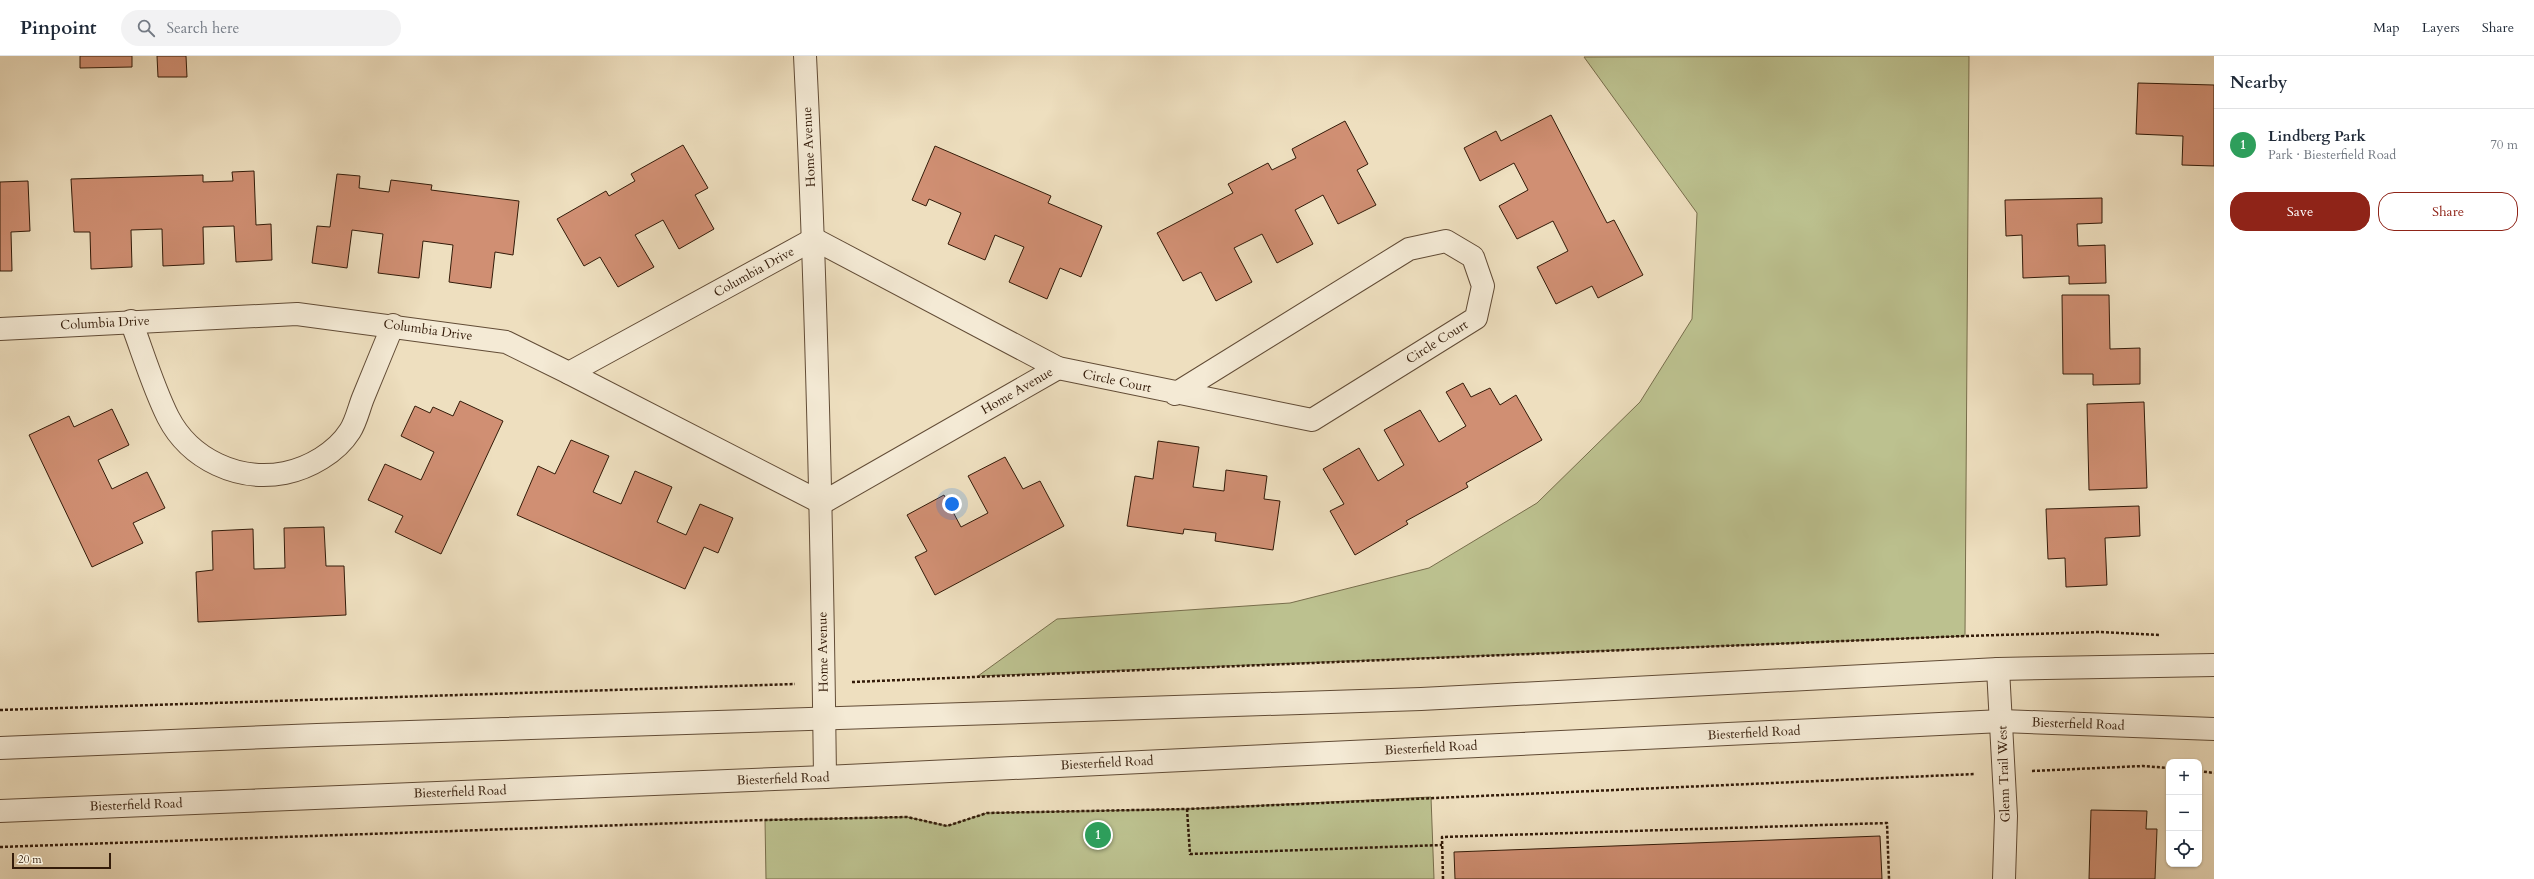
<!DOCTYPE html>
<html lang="en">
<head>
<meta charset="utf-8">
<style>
  :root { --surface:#fff; --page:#f2f2f3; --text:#1f2937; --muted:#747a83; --line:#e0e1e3; --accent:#8f2418 }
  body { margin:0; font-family:Cardo,serif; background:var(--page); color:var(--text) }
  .controls { position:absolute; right:12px; bottom:12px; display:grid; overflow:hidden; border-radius:8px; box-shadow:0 1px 3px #0004 }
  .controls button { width:36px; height:36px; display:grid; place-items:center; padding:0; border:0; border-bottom:1px solid var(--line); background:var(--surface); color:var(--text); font:20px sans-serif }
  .scale { position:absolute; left:12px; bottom:10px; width:99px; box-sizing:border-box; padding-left:4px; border:2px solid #331b09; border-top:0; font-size:11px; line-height:14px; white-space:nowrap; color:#331b09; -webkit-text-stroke:3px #f4ead5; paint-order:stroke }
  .you { position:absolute; left:952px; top:448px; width:14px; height:14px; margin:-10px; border:3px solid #fff; border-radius:50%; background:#1a73e8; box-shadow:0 0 0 6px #1a73e833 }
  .badge { display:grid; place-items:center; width:26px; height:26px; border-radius:50%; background:var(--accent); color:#fff; font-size:13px; font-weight:700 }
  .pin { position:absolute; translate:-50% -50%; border:2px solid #fff; box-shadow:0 1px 4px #0006 }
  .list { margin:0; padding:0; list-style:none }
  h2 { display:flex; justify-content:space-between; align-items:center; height:52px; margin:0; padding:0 16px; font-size:17px }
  h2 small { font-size:13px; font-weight:400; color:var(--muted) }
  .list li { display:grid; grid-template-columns:26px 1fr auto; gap:12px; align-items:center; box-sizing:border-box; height:72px; padding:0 16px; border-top:1px solid var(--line) }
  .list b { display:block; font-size:15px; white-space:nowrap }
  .list p { margin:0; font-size:13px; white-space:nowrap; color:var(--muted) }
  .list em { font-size:13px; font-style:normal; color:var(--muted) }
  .actions { display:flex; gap:8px; padding:12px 16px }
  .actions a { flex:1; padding:9px 0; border:1px solid var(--accent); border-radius:16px; text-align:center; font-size:14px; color:var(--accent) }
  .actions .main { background:var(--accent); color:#fff }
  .icon { flex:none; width:22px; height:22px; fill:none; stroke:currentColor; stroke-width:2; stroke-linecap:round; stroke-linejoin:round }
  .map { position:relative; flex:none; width:2214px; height:823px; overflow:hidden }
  header { display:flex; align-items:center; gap:24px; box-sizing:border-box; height:56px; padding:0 20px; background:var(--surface); border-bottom:1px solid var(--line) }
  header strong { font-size:19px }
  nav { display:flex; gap:22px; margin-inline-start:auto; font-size:14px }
  .search { width:280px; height:36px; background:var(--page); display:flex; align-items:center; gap:10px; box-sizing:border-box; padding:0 14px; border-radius:22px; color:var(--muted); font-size:15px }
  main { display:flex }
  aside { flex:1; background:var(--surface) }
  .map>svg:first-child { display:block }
  .green { fill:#bcc18f; stroke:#786e4c }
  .building { fill:#d08f73; stroke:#331b09 }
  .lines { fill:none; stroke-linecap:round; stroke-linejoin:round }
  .minor-casing { stroke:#624c36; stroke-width:24 }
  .tertiary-casing { stroke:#624c36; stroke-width:24 }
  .path { stroke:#331b09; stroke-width:2.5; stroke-dasharray:3 2; stroke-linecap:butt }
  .minor { stroke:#f4ead5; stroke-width:22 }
  .tertiary { stroke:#f4ead5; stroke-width:22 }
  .labels { text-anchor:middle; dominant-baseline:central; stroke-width:3.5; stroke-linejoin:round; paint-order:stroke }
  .street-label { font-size:13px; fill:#331b09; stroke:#f4ead5 }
</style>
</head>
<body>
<header>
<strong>Pinpoint</strong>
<div class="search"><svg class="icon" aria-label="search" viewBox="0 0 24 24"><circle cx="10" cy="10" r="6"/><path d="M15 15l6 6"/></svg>Search here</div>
<nav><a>Map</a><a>Layers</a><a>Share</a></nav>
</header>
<main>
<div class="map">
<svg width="2214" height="823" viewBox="0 0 2214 823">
  <rect width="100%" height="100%" fill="#eedfbf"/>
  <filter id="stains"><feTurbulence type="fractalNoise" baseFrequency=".005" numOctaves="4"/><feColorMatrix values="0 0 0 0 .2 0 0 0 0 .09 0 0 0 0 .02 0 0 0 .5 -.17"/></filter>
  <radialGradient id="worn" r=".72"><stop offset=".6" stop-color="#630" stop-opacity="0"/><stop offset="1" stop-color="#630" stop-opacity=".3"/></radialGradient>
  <g class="green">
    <polygon points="1969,0 1965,580 978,620 1057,563 1290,547 1429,512 1537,447 1640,346 1692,263 1697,157 1584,1"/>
    <polygon points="1431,741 1434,823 766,823 765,764 907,761 947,770 987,757 1187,753"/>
  </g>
  <g class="building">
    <polygon points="80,0 132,0 132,11 80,12"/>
    <polygon points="157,0 186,0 187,21 158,21"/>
    <polygon points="2138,27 2214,29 2214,110 2182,109 2183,80 2136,78"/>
    <polygon points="1551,59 1607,167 1614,164 1643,219 1598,242 1592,230 1556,248 1537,211 1568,195 1553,165 1517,183 1499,150 1528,134 1514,107 1480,125 1464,92 1496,75 1501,85"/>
    <polygon points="1345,65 1368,108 1357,114 1376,149 1338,168 1323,139 1295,154 1313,188 1277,207 1262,178 1234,192 1252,226 1216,245 1201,216 1183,225 1157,177 1233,137 1228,128 1268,107 1272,114 1296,102 1292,93"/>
    <polygon points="683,89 708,132 695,139 714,173 679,193 663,164 635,179 654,211 618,231 600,201 584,210 557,163 606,135 609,140 635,125 631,118"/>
    <polygon points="935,90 1051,140 1048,147 1102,170 1081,221 1060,212 1047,243 1009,226 1024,191 995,179 985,204 948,188 961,157 929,143 926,150 912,144"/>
    <polygon points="254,115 256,169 271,168 272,204 236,206 234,170 203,171 204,208 163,210 162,173 131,174 132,211 91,213 90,176 74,176 71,123 203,119 203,126 233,125 232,116"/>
    <polygon points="337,118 360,120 359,132 389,136 391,124 432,129 431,134 519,145 513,199 495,196 491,232 449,226 453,189 423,185 419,222 378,217 383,178 352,174 347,212 312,207 317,170 330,171"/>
    <polygon points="28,125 30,175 11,176 12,215 0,215 0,126"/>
    <polygon points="2102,142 2102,167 2077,168 2078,190 2105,189 2106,227 2069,228 2069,220 2023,222 2022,179 2006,180 2005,144"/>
    <polygon points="2062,239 2109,239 2110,293 2140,292 2140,328 2093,329 2093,318 2063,318"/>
    <polygon points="1463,327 1471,341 1490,332 1500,349 1516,339 1542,384 1466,427 1468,431 1406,465 1408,468 1355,499 1330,455 1344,448 1323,413 1359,392 1378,425 1404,409 1384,374 1420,354 1439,386 1466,370 1446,336"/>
    <polygon points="460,345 503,365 441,498 395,476 403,460 368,444 385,408 421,424 434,396 401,380 415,350 430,357 433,351 453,360"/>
    <polygon points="2144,346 2147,432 2089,434 2087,348"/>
    <polygon points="112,353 129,389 98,404 112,433 147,416 165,452 133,467 143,487 92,511 29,379 69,360 74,371"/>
    <polygon points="571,384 609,400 593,436 621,448 635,415 672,431 657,466 686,479 700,448 733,462 718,497 704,491 685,533 517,459 538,410 555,418"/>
    <polygon points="1158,385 1199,391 1193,431 1224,435 1226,414 1267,420 1264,443 1280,445 1273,494 1215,485 1216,477 1184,473 1183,478 1127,470 1135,420 1153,423"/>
    <polygon points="1005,401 1023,433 1040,425 1064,470 935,539 915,501 927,495 907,459 944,439 961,471 988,457 968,420"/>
    <polygon points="2139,450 2140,480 2105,482 2107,529 2066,531 2065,502 2048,503 2046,453"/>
    <polygon points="324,471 326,510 344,510 346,559 198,566 196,516 213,514 212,475 253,473 254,513 285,512 284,472"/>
    <polygon points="2091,754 2147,755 2146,773 2157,773 2155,823 2089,823"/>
    <polygon points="1880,780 1882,823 1455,823 1454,796"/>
  </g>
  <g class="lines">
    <g class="minor-casing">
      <g id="minor">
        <path d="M805 0C817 240 822 480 825 721"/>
        <polyline points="814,183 1058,312 822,447"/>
        <path d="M131 265C143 297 153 331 168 361 190 404 239 426 285 417 309 412 336 397 350 375 356 366 359 352 363 342 373 318 383 293 393 269"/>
        <polyline points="0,273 297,258 506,286 569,317 814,183"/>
        <polyline points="1058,312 1312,364 1476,262 1483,230 1473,201 1446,185 1409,193 1175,338"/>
        <polyline points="569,317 822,447"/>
        <polyline points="1998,613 2006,760 2004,823"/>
      </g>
    </g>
    <g class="tertiary-casing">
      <g id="tertiary">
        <polyline points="0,692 317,679 1421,643 1998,613 2214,609"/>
        <polyline points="0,755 825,721 2002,665 2214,673"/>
      </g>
    </g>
    <g class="path">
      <polyline points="852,626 1965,580 2099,576 2160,579"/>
      <polyline points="0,654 795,628"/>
      <polyline points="2032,715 2143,710 2169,712"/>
      <polyline points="2199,715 2214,717"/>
      <polyline points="1187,753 1190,798 1442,789"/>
      <polyline points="0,791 765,764 907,761 947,770 987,757 1187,753 1975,718"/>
      <polyline points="1443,823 1442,781 1887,767 1889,823"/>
    </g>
    <use href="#minor" class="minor"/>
    <use href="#tertiary" class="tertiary"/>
  </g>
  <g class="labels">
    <g class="street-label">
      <text transform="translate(809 91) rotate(-93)">Home Avenue</text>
      <text transform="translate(754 216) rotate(-29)">Columbia Drive</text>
      <text transform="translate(105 267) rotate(-3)">Columbia Drive</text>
      <text transform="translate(428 274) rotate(8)">Columbia Drive</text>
      <text transform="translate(1437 286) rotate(-32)">Circle Court</text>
      <text transform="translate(1117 325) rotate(12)">Circle Court</text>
      <text transform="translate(1017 335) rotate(-30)">Home Avenue</text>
      <text transform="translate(823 596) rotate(-91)">Home Avenue</text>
      <text transform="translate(2078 668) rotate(2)">Biesterfield Road</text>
      <text transform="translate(1754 677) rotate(-3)">Biesterfield Road</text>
      <text transform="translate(1431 692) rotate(-3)">Biesterfield Road</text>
      <text transform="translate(1107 707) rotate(-3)">Biesterfield Road</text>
      <text transform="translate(2004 718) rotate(-92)">Glenn Trail West</text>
      <text transform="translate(783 723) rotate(-2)">Biesterfield Road</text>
      <text transform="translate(460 736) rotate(-2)">Biesterfield Road</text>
      <text transform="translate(136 749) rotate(-2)">Biesterfield Road</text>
    </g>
  </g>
  <rect width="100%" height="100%" filter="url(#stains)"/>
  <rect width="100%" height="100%" fill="url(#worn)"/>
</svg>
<div class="controls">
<button>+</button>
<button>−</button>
<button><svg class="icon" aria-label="locate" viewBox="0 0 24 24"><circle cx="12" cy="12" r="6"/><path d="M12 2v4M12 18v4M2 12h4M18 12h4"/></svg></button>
</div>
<div class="scale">20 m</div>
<div class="you"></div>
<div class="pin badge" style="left:1098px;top:779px;background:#2e9e5b">1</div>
</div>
<aside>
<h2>Nearby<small></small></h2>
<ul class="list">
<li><span class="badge" style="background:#2e9e5b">1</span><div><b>Lindberg Park</b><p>Park · Biesterfield Road</p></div><em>70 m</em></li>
</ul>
<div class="actions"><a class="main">Save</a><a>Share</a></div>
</aside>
</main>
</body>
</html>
